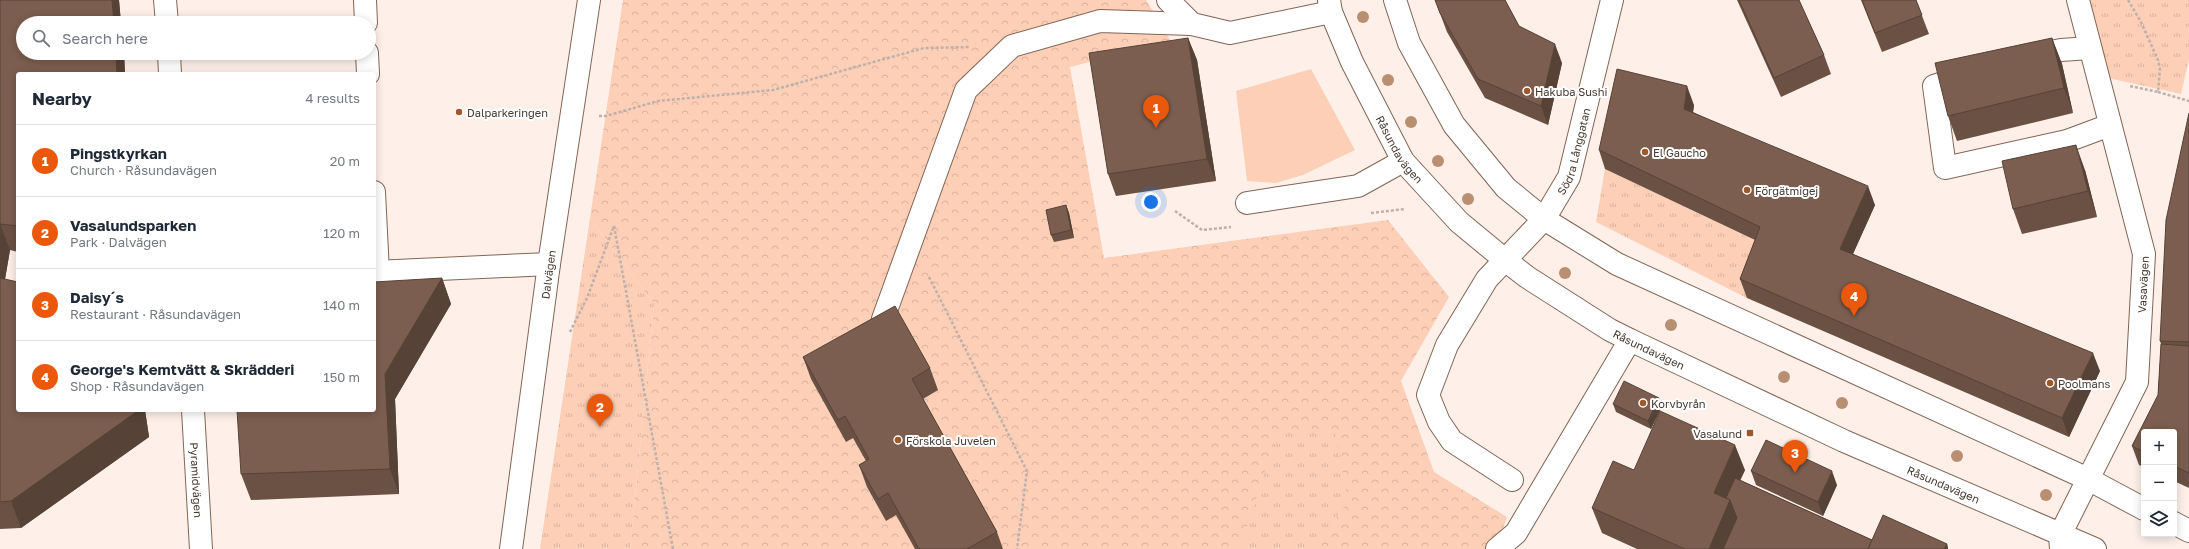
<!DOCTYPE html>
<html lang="en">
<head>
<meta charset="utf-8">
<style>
  :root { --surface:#fff; --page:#f6f6f7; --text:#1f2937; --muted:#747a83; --line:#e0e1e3; --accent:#ea580c }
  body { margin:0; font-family:"Golos Text",sans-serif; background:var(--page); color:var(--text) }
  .controls { position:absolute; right:12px; bottom:12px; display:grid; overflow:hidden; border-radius:4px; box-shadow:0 2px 10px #0003 }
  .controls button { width:36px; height:36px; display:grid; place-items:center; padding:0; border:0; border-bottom:1px solid var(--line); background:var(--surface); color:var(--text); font:20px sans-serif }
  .you { position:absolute; left:1151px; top:202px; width:14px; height:14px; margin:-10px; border:3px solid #fff; border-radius:50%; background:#1a73e8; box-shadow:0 0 0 6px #1a73e833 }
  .badge { display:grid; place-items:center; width:26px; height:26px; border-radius:50%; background:var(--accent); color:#fff; font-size:13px; font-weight:700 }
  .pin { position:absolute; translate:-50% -33px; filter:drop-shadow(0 1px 2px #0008) }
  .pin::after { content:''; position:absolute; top:21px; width:14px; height:12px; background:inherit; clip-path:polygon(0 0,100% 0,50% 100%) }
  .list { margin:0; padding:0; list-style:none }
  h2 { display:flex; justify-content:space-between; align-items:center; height:52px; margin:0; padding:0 16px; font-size:17px }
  h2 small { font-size:13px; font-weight:400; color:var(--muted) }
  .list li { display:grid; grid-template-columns:26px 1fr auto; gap:12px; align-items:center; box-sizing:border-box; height:72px; padding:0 16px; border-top:1px solid var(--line) }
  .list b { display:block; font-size:15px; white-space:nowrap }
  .list p { margin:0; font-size:13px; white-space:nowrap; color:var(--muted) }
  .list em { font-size:13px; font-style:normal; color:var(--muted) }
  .icon { flex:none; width:22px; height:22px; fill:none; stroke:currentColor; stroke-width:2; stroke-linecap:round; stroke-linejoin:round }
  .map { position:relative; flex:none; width:2189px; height:549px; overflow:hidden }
  .search { position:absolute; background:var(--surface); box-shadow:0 2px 10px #0003; left:16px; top:16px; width:360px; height:44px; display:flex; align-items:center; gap:10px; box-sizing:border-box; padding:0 14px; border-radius:22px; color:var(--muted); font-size:15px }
  .panel { position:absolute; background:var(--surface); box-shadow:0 2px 10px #0003; left:16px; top:72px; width:360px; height:340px; border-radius:4px }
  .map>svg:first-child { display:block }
  .grass { fill:#fdcfb7 }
  .forest { fill:url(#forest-crowns) }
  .park { fill:url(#park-tufts) }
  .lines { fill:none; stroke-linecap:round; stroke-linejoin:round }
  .minor-casing { stroke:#826555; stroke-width:24 }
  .path { stroke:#bfb1aa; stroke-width:2.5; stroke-dasharray:3 2; stroke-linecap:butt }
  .minor { stroke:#fff; stroke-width:22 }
  .tree { fill:#b98f72 }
  .wall { fill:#6a5144 }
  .shaded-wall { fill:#564237 }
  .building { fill:#7b5e4f; stroke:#564237 }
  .poi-dot { fill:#9e582d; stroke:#fff; stroke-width:1.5 }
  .labels { text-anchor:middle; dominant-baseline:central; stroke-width:4; stroke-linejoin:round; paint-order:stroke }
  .poi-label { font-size:11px; fill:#463931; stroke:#fff; text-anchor:start }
  .street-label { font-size:11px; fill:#463931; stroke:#fff }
</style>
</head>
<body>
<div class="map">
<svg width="2189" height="549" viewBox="0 0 2189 549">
  <defs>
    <pattern id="forest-crowns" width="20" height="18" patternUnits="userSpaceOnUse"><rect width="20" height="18" fill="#fdcfb7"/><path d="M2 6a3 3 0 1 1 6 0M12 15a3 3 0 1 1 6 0" fill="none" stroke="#dab29e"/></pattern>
    <pattern id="park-tufts" width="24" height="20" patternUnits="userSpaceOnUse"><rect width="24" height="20" fill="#fdcfb7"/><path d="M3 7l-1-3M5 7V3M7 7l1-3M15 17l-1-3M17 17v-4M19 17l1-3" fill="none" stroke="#dab29e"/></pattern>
  </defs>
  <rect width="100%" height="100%" fill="#fef0e9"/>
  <polygon class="grass" points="1311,69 1355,150 1303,175 1276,183 1247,181 1236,91"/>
  <polygon class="forest" points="623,0 1146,0 1171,41 1070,67 1104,258 1388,220 1449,297 1401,381 1434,472 1507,517 1496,549 630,549 654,304 590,218"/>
  <g class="park">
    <polygon points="2087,0 2189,0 2189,59 2181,94 2108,78"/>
    <polygon points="1605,169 1767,246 1747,298 1596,222"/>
    <polygon points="590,218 654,304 630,549 540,549"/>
    <polygon points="1335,431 1348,502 1312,549 1240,549 1277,433"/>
  </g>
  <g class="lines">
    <g class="minor-casing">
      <g id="minor">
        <polyline points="165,0 167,23"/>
        <polyline points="365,0 366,23"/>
        <polyline points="1168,0 1192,24 1230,33 1331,12"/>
        <path id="s1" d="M1329 0 1331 12 1352 62 1403 161 1459 222 1505 260 1527 277 1610 330 1630 340 1844 441 2095 549"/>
        <polyline points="1395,0 1409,43 1454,125 1506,188 1544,219 1617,264 2088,479 2144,509"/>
        <polyline points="169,53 170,74"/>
        <polyline points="367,53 368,74"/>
        <polyline points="2027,57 2061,50 2090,48"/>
        <polyline points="1968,75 1934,86 1945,168 2067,141 2110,125"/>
        <polyline points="374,192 378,272"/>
        <polyline points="1247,203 1358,186 1403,161"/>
        <polyline points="374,272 549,264"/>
        <polyline points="883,319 966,90 1012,46 1100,21 1192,24"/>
        <path id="s2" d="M193 410 201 549"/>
        <path id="s3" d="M1512 480 1452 441 1439 422 1428 395 1447 345 1487 279 1544 219 1569 177 1612 0"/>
        <polyline points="2174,523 2189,531"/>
        <path id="s4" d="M511 549 549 264 589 0"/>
        <polyline points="1497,549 1516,533 1630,340"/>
        <path id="s5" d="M2061 549 2060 535 2137 382 2144 254 2078 0"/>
      </g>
    </g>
    <g class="path">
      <polyline points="2128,0 2141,22 2158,60 2160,69 2158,92 2130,86"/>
      <polyline points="2158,92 2189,101"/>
      <polyline points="599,116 606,116 658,101 773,90 924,48 970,47"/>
      <polyline points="1175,211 1202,230 1231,227"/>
      <polyline points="1371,213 1405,209"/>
      <polyline points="614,226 673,549"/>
      <polyline points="929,277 1027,471 1017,549"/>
      <polyline points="570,332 587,298 614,226"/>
    </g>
    <use href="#minor" class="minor"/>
  </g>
  <g class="tree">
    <circle cx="1363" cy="17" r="6"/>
    <circle cx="1388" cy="80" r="6"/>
    <circle cx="1411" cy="122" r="6"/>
    <circle cx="1438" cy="161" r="6"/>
    <circle cx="1468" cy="199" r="6"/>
    <circle cx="1565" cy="273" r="6"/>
    <circle cx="1671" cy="325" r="6"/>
    <circle cx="1784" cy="377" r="6"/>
    <circle cx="1842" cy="403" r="6"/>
    <circle cx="1957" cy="456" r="6"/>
    <circle cx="2046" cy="495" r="6"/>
  </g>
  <g class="wall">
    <polygon points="0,0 119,0 121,23 23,23 23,53 124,53 125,74 18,74 18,252 10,250 5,279 18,410 145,410 149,437 21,528 0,529"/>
    <polygon points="1435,0 1505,0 1519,26 1562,63 1548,125 1485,98 1447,32"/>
    <polygon points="1737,0 1799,0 1824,55 1831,74 1781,97"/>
    <polygon points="1861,0 1916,0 1929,34 1882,52"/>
    <polygon points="1188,38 1197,60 1216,181 1116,196 1108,174"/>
    <polygon points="2052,38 2062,64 2073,113 1957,141 1948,116"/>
    <polygon points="1694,105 1693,112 1875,205 1853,254 2100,371 2069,437 1747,298 1740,279 1755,240 1605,169 1599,150"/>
    <polygon points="2189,113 2189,488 2174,481 2174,432 2144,432 2144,467 2139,465 2132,446 2158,395 2161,344 2160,341"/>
    <polygon points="2085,170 2097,217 2022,234 2013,209"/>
    <polygon points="1066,205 1069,213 1074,238 1054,242 1051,235"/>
    <polygon points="442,278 451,304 395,399 399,494 251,500 241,474"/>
    <polygon points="803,357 930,368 938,390 923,399 997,532 1003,549 915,549 896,515 886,521 867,487 859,465 866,461 853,438 846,442 811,379"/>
    <polygon points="1613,404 1662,406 1651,429 1616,412"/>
    <polygon points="1634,470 1745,470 1740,480 1872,540 1947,544 1948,549 1637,549 1602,533 1592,508"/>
    <polygon points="1751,471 1837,485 1823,516 1756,485"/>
  </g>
  <g class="shaded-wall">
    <polygon points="112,0 119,0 121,23 114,23"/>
    <polygon points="1188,38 1197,60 1216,181 1207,159"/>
    <polygon points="2052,38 2062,64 2073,113 2064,88"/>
    <polygon points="1555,44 1562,63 1548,125 1541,106"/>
    <polygon points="116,53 124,53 125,74 117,74"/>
    <polygon points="1687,86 1694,105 1691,128 1684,109"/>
    <polygon points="2076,145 2085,170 2097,217 2088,191"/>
    <polygon points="1868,186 1875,205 1847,267 1840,249"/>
    <polygon points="1066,205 1069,213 1074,238 1071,230"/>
    <polygon points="0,224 10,250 1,303 0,299"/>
    <polygon points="442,278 451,304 395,399 399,494 390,469 385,374"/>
    <polygon points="2093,353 2100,371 2069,437 2062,418"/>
    <polygon points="1659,398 1662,406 1651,429 1648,421"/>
    <polygon points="139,410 145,410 149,437 21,528 11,501"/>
    <polygon points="1735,445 1745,470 1731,501 1740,525 1729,549 1709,549 1714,493"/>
    <polygon points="1832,471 1837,485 1823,516 1818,502"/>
    <polygon points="1947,544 1948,549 1944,549"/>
  </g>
  <g class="building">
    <polygon points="0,0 112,0 114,23 23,23 23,53 116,53 117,74 18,74 18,226 0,224 0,226"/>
    <polygon points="1435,0 1505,0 1519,26 1555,44 1541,106 1478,79 1440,13"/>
    <polygon points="1739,0 1799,0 1824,55 1774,78"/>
    <polygon points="1862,0 1916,0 1922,15 1875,33"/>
    <polygon points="1188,38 1207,159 1108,174 1089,53"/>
    <polygon points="2052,38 2064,88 1948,116 1935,63"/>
    <polygon points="1617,69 1687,86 1684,109 1868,186 1840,249 2093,353 2062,418 1740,279 1760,227 1599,150"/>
    <polygon points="2189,113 2189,342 2160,341 2166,220"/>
    <polygon points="2076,145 2088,191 2013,209 2002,161"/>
    <polygon points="1066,205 1071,230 1051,235 1046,210"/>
    <polygon points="0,278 18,282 18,410 139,410 11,501 0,502"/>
    <polygon points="442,278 385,374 390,469 241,474 237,410 374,410 374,282"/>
    <polygon points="895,306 930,368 912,379 997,532 967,549 919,549 888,493 878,499 859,465 869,459 845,416 838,420 803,357"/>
    <polygon points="2161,344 2189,346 2189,473 2174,466 2174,432 2144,432 2144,452 2132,446 2158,395"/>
    <polygon points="1624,381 1659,398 1648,421 1613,404"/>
    <polygon points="1660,411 1735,445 1714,493 1730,500 1709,549 1685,549 1592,508 1613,461 1634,470"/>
    <polygon points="1766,440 1832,471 1818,502 1751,471"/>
    <polygon points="1735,478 1872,540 1868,549 1723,549 1737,518 1730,500 1726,498"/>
    <polygon points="1883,515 1947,544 1944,549 1868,549"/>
  </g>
  <g class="poi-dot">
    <circle cx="1527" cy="91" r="4"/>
    <circle cx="459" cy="112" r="4"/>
    <circle cx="1645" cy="152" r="4"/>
    <circle cx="1747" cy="190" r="4"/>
    <circle cx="2050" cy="383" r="4"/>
    <circle cx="1643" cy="403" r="4"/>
    <rect x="1746" y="429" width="8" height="8" rx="2"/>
    <circle cx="898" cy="440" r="4"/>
  </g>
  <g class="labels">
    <g class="poi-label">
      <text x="1535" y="91">Hakuba Sushi</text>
      <text x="467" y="112">Dalparkeringen</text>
      <text x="1653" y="152">El Gaucho</text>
      <text x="1755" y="190">Förgätmigej</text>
      <text x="2058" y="383">Poolmans</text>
      <text x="1651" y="403">Korvbyrån</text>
      <text x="1742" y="433" text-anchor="end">Vasalund</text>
      <text x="906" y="440">Förskola Juvelen</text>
    </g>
    <g class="street-label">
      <text stroke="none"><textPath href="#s1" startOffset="166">Råsundavägen</textPath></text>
      <text stroke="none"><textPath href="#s3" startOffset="412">Södra Långgatan</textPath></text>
      <text stroke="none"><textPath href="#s4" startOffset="277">Dalvägen</textPath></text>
      <text stroke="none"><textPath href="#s5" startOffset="283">Vasavägen</textPath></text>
      <text stroke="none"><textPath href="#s1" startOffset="490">Råsundavägen</textPath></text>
      <text stroke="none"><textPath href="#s2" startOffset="70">Pyramidvägen</textPath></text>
      <text stroke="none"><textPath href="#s1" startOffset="814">Råsundavägen</textPath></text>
    </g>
  </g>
</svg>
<div class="controls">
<button>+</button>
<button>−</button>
<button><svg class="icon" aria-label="layers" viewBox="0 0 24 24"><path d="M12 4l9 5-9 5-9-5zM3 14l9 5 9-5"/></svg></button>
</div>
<div class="you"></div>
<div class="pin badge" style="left:1156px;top:128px">1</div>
<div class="pin badge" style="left:600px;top:427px">2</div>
<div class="pin badge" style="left:1795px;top:473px">3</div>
<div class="pin badge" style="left:1854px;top:316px">4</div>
<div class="search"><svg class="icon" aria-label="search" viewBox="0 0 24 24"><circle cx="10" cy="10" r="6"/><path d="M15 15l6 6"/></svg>Search here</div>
<section class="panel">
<h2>Nearby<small>4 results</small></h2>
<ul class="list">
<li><span class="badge">1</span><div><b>Pingstkyrkan</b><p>Church · Råsundavägen</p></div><em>20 m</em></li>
<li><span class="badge">2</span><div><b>Vasalundsparken</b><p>Park · Dalvägen</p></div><em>120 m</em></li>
<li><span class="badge">3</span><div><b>Daisy´s</b><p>Restaurant · Råsundavägen</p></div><em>140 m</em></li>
<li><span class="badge">4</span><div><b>George's Kemtvätt &amp; Skrädderi</b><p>Shop · Råsundavägen</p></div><em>150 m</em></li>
</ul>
</section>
</div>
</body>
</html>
